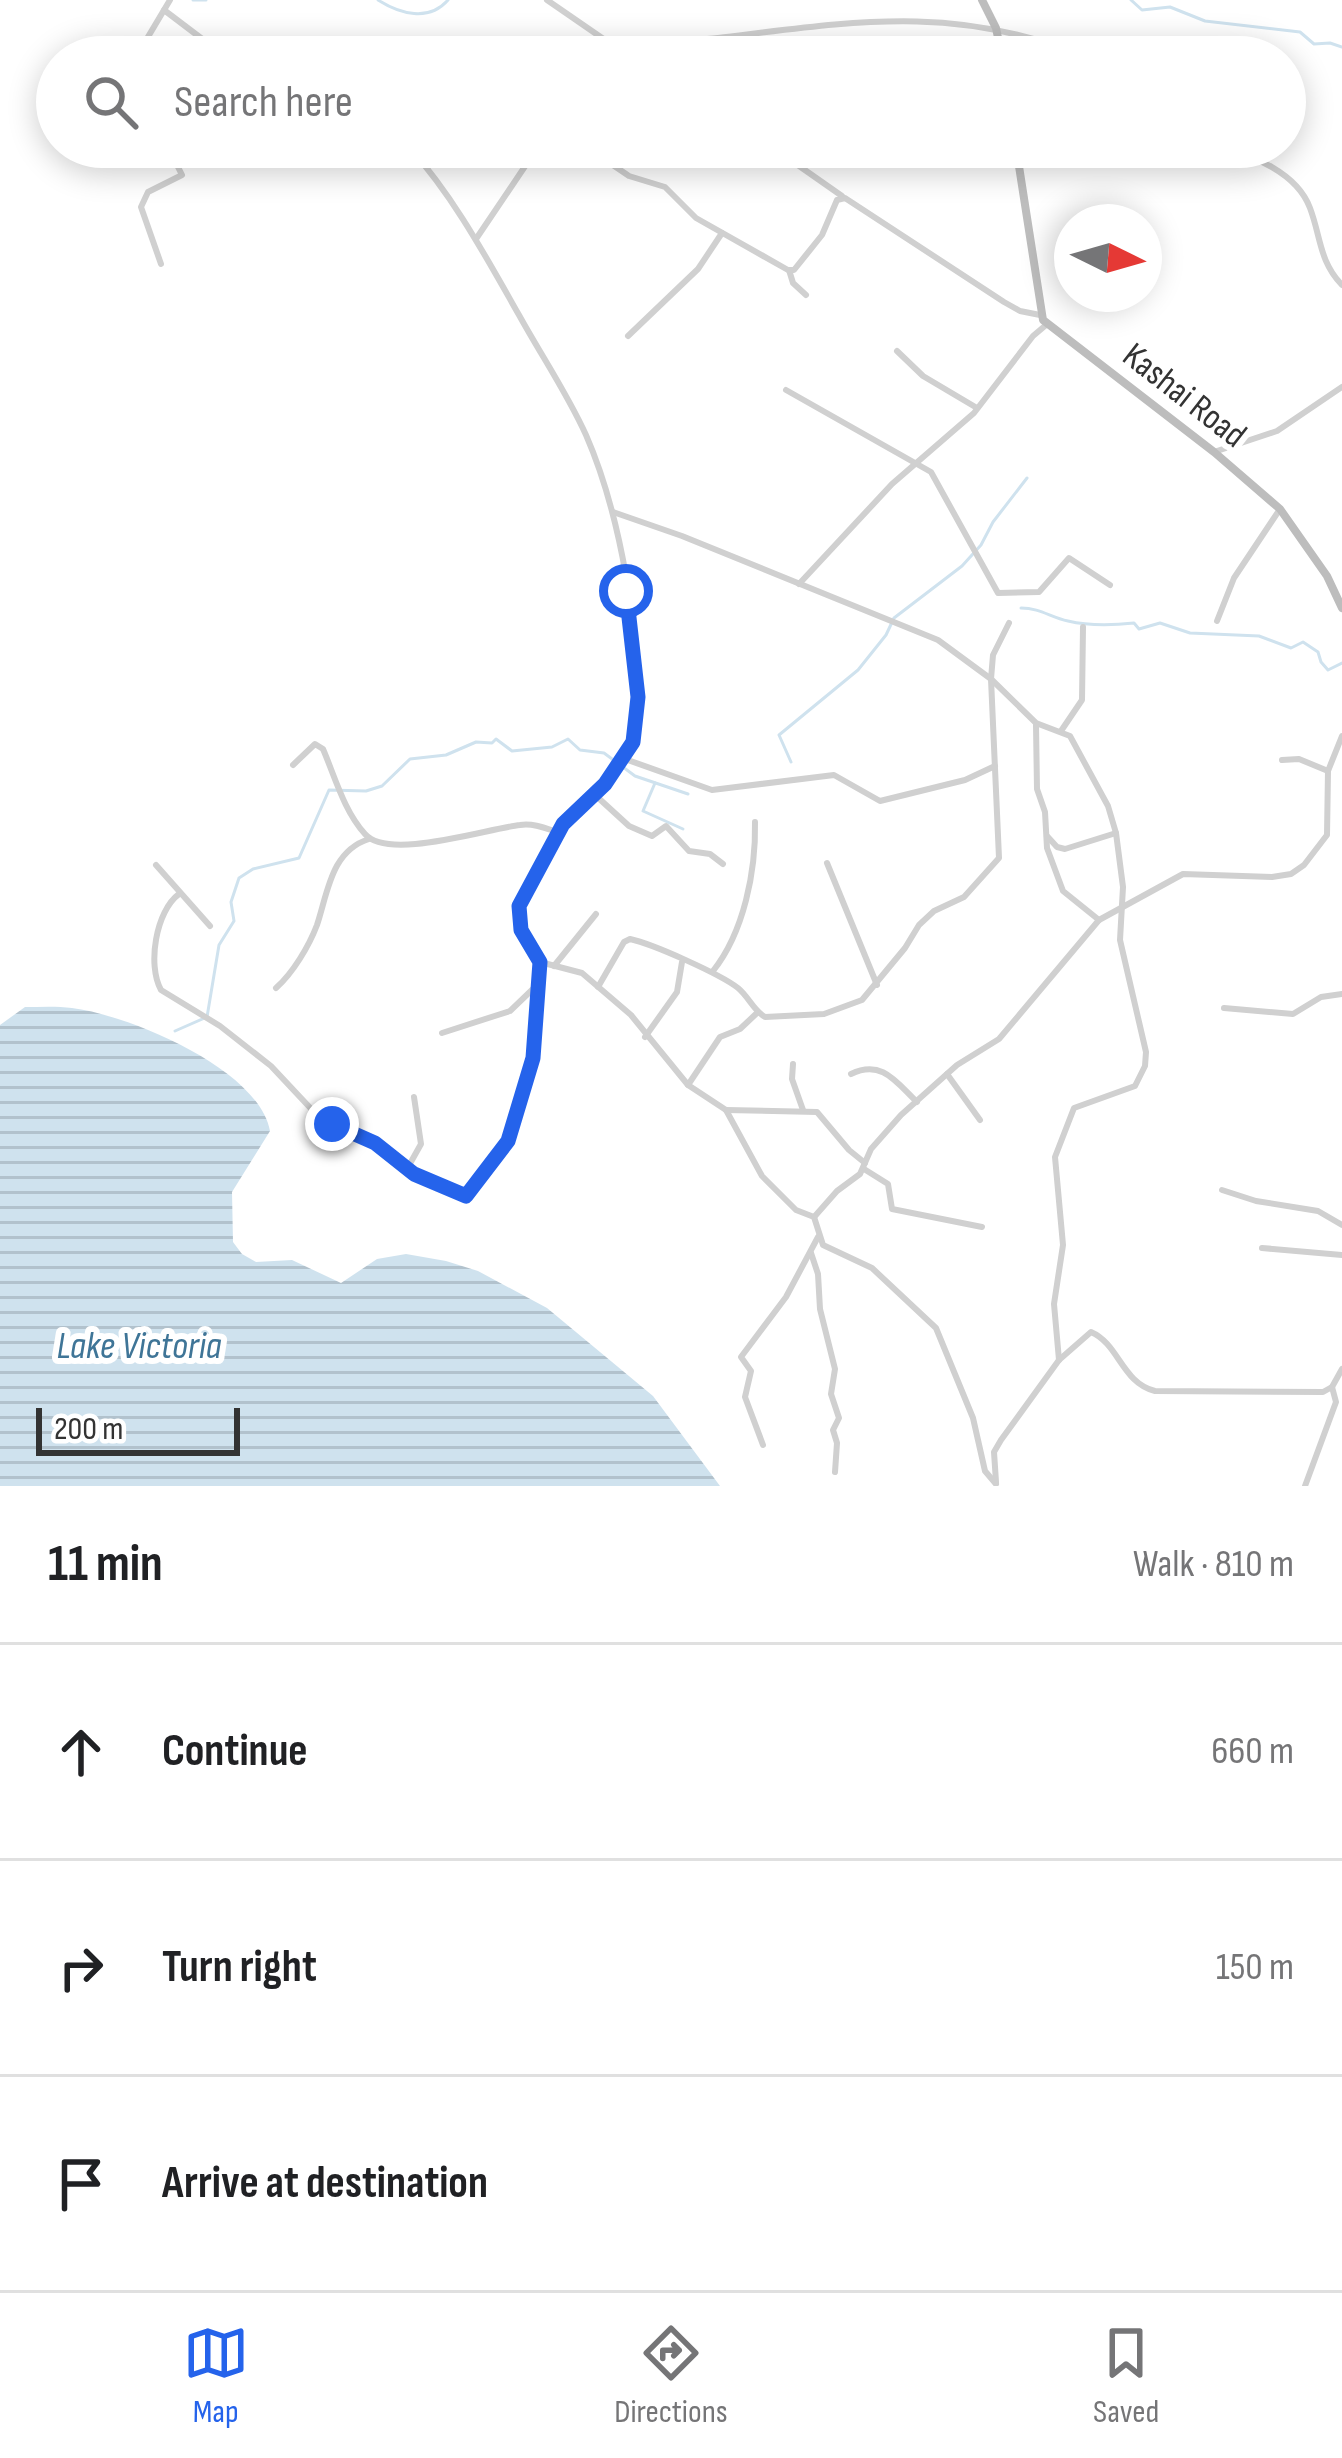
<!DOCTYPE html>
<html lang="en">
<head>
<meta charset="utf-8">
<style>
  :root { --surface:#fff; --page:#f6f6f6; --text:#202124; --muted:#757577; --line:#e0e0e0; --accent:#2563eb }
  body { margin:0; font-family:"Sofia Sans Condensed",sans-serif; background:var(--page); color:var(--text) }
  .compass { position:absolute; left:1054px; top:204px; width:108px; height:108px; border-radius:50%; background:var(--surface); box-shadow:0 6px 30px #0003; rotate:95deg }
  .scale { position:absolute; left:36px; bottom:30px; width:204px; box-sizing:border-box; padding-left:12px; border:6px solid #333; border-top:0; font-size:33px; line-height:42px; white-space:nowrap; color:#333; -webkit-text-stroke:9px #fff; paint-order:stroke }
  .stop { position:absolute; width:36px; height:36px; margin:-27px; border:9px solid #2563eb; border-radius:50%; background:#fff }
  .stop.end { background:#2563eb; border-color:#fff; box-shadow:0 3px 12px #0008 }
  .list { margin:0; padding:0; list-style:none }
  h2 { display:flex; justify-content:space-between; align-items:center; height:156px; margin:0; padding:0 48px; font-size:51px }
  h2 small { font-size:39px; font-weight:400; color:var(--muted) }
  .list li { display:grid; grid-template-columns:78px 1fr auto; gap:36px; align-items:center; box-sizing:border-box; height:216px; padding:0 48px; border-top:3px solid var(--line) }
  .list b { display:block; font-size:45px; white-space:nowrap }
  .list em { font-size:39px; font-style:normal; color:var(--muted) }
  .icon { flex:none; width:66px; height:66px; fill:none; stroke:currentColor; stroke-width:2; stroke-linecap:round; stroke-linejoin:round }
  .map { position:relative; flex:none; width:1342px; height:1486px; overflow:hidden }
  .search { position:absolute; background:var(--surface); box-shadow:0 6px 30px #0003; left:36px; right:36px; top:36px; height:132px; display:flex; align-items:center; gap:30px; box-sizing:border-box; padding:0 42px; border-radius:66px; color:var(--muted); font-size:45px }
  .sheet { height:804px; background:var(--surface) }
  nav { display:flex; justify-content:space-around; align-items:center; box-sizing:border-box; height:168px; border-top:3px solid var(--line); background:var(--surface); font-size:33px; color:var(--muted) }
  nav a { display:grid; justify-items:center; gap:6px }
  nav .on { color:var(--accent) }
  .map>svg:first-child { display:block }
  .water { fill:url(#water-rules) }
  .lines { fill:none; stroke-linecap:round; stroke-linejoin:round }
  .stream { stroke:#cfe2ee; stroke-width:3 }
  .street { stroke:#d0d0d0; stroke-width:6 }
  .secondary { stroke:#bdbdbd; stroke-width:8 }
  .route { stroke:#2563eb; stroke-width:15 }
  .labels { text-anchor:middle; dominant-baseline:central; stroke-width:12; stroke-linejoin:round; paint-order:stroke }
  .street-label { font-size:36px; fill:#333; stroke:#fff }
  .water-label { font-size:39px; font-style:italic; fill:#3f7597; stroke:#fff }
</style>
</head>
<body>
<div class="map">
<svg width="1342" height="1486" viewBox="0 0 1342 1486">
  <defs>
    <pattern id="water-rules" width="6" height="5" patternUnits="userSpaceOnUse" patternTransform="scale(3)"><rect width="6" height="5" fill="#cfe2ee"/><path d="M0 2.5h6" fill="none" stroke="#b2c2cd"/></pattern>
  </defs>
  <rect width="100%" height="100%" fill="#fff"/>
  <path class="water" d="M25 1007C41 1007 57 1006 72 1008 129 1015 259 1069 270 1131L232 1192 233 1242 242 1254 256 1262 292 1260 341 1283 377 1259 406 1254 446 1261 478 1271 547 1308 653 1396 720 1486H0V1025Z"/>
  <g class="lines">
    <g class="stream">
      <polyline points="193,0 206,0"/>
      <path d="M378 0C400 14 429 22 448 0"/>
      <polyline points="1131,0 1142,10 1170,7 1205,21 1300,32 1314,44 1330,43 1342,47"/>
      <path d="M1021 608C1040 608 1050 617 1068 621 1089 626 1116 625 1134 623L1139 629 1160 623 1190 633 1259 636 1291 648 1303 642 1318 652 1321 662 1328 670 1342 663"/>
      <polyline points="791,762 779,735 858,670 886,635 894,618 962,566 981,545 993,522 1027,478"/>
      <polyline points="655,783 643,811 683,829"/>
      <polyline points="175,1031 207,1017 219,945 234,921 231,902 239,878 253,869 299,858 329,790 366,791 382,786 410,759 446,755 476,742 492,743 496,739 512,751 552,747 568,739 580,750 604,753 635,776 688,794"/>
    </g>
    <g class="street">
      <polyline points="547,0 621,51"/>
      <polyline points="164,10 226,57"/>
      <polyline points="136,57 170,0"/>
      <path d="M609 57C639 41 684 42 718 38 851 22 956 3 1085 57"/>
      <path d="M409 147C454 197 486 257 519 315 541 355 567 393 586 435 620 513 642 637 636 722 633 771 590 789 563 823 552 838 546 856 538 872 517 912 510 922 540 962L582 973 631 1015 688 1085 726 1110 762 1176 796 1210 814 1217 823 1245 872 1268 936 1328 973 1418 985 1471 996 1484"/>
      <polyline points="602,147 604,159 629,176 665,187 696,218 788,270 794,270 822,235 837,200 845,198 1004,302 1020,311 1040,315"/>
      <polyline points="772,147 842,196"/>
      <path d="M1219 147C1253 155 1297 173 1310 208 1321 237 1319 261 1342 285"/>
      <polyline points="427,167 458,147"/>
      <polyline points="476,239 538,147"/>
      <polyline points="161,264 141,207 148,192 182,175 168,147"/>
      <polyline points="789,270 793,283 806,295"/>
      <polyline points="628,336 698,269 722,233"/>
      <polyline points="897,351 923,376 977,408"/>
      <polyline points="786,390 931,472 998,593 1039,592 1069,558 1110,585"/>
      <polyline points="1214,452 1277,431 1342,387"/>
      <polyline points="613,512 682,536 938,640 991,679 1036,723 1070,736 1108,806 1116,833 1123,887 1120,940 1146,1052 1145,1066 1135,1086 1074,1108 1055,1157 1063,1245 1054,1304 1059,1360"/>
      <polyline points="799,584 892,484 974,413 1033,336 1046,325"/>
      <polyline points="1217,621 1234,578 1280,509"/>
      <polyline points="1036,725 1037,789 1045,812 1047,848 1063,891 1099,920"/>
      <polyline points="1061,731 1082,700 1083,627"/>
      <polyline points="625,759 712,790 834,775 880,801 965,780 995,766"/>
      <polyline points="1282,760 1299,759 1328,771"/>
      <path d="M293 765 315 744 323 749C335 777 344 811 365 834 388 861 486 829 520 825 533 823 545 828 557 832"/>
      <polyline points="594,794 629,826 652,836 666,826 689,851 710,854 723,864"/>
      <polyline points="1047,836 1057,847 1065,849 1116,833"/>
      <polyline points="827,863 877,985"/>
      <polyline points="156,865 210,926"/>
      <path d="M179 894C156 911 147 965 161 990L220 1026 271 1066 315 1113 375 1143 414 1174 466 1196C529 1149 533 1036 540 964"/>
      <polyline points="554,966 596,914"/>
      <path d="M713 971C744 932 756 871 755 822"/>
      <path d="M598 987 624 942 630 939C653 944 720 974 738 988 749 997 753 1010 765 1017L824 1014 862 1000 905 948 919 925 934 911 964 897 999 858 991 679 993 655 1009 623"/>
      <path d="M276 988C293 973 309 946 317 925 328 892 331 851 369 839"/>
      <polyline points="1224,1008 1293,1014 1321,997 1342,994"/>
      <polyline points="442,1033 510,1011 535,987"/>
      <polyline points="645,1037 677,992 682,962"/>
      <polyline points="793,1064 792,1079 803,1110"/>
      <path d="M851 1074C882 1059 896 1082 917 1102"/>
      <polyline points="947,1074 980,1120"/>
      <polyline points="688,1085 720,1037 740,1029 757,1013"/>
      <polyline points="726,1110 817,1112 849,1150 865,1163"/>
      <polyline points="407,1169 421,1144 414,1097"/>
      <polyline points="864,1169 888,1184 892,1209 982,1227"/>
      <polyline points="1222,1190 1256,1201 1318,1211 1342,1225"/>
      <polyline points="815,1216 837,1191 860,1174 871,1149 901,1115 957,1065 999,1039 1099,920 1183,874 1272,877 1291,874 1304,865 1327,835 1328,771 1342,736"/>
      <polyline points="1262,1248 1342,1255"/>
      <polyline points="811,1253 818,1274 820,1309 835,1369 831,1394 839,1418 833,1430 837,1443 835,1472"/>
      <polyline points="763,1445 745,1397 751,1371 741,1357 786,1297 818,1237"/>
      <path d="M996 1482 994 1452 1001 1440 1059 1360 1091 1332C1119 1344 1122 1383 1155 1391L1323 1392 1332 1387 1342 1369"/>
      <polyline points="1305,1486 1336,1402 1332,1387"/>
    </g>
    <g class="secondary">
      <polyline points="982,0 996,28 1002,57"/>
      <polyline points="1016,147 1043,320 1214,452 1280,509 1327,576 1342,608"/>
    </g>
  </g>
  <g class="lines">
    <polyline class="route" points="332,1124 375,1143 414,1174 466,1196 508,1141 533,1058 540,962 521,930 519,906 563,824 605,784 633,742 638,697 626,591"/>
  </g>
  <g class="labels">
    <g class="street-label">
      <text transform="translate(1184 396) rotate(38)">Kashai Road</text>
    </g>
    <g class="water-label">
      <text x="139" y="1346">Lake Victoria</text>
    </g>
  </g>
</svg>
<svg class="compass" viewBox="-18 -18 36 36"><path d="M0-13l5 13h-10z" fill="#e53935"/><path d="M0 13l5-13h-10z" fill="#757577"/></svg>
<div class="scale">200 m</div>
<div class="stop" style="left:626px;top:591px"></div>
<div class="stop end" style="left:332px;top:1124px"></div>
<div class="search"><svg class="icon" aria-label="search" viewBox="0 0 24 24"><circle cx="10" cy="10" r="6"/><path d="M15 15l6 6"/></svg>Search here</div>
</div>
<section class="sheet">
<h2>11 min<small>Walk · 810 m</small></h2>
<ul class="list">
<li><svg class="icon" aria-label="ahead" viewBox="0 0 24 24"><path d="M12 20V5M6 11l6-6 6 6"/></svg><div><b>Continue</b></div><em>660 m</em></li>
<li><svg class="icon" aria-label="right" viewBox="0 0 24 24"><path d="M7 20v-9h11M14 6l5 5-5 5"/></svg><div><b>Turn right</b></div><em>150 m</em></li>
<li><svg class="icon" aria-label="arrive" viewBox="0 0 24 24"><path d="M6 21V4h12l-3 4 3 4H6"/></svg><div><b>Arrive at destination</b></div></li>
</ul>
</section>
<nav>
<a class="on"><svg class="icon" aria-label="map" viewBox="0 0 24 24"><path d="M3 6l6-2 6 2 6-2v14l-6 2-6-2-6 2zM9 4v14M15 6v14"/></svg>Map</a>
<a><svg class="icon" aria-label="directions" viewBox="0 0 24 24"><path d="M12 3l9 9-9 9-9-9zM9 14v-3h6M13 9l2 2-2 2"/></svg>Directions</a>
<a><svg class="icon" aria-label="saved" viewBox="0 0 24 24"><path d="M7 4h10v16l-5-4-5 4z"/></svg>Saved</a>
</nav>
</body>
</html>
